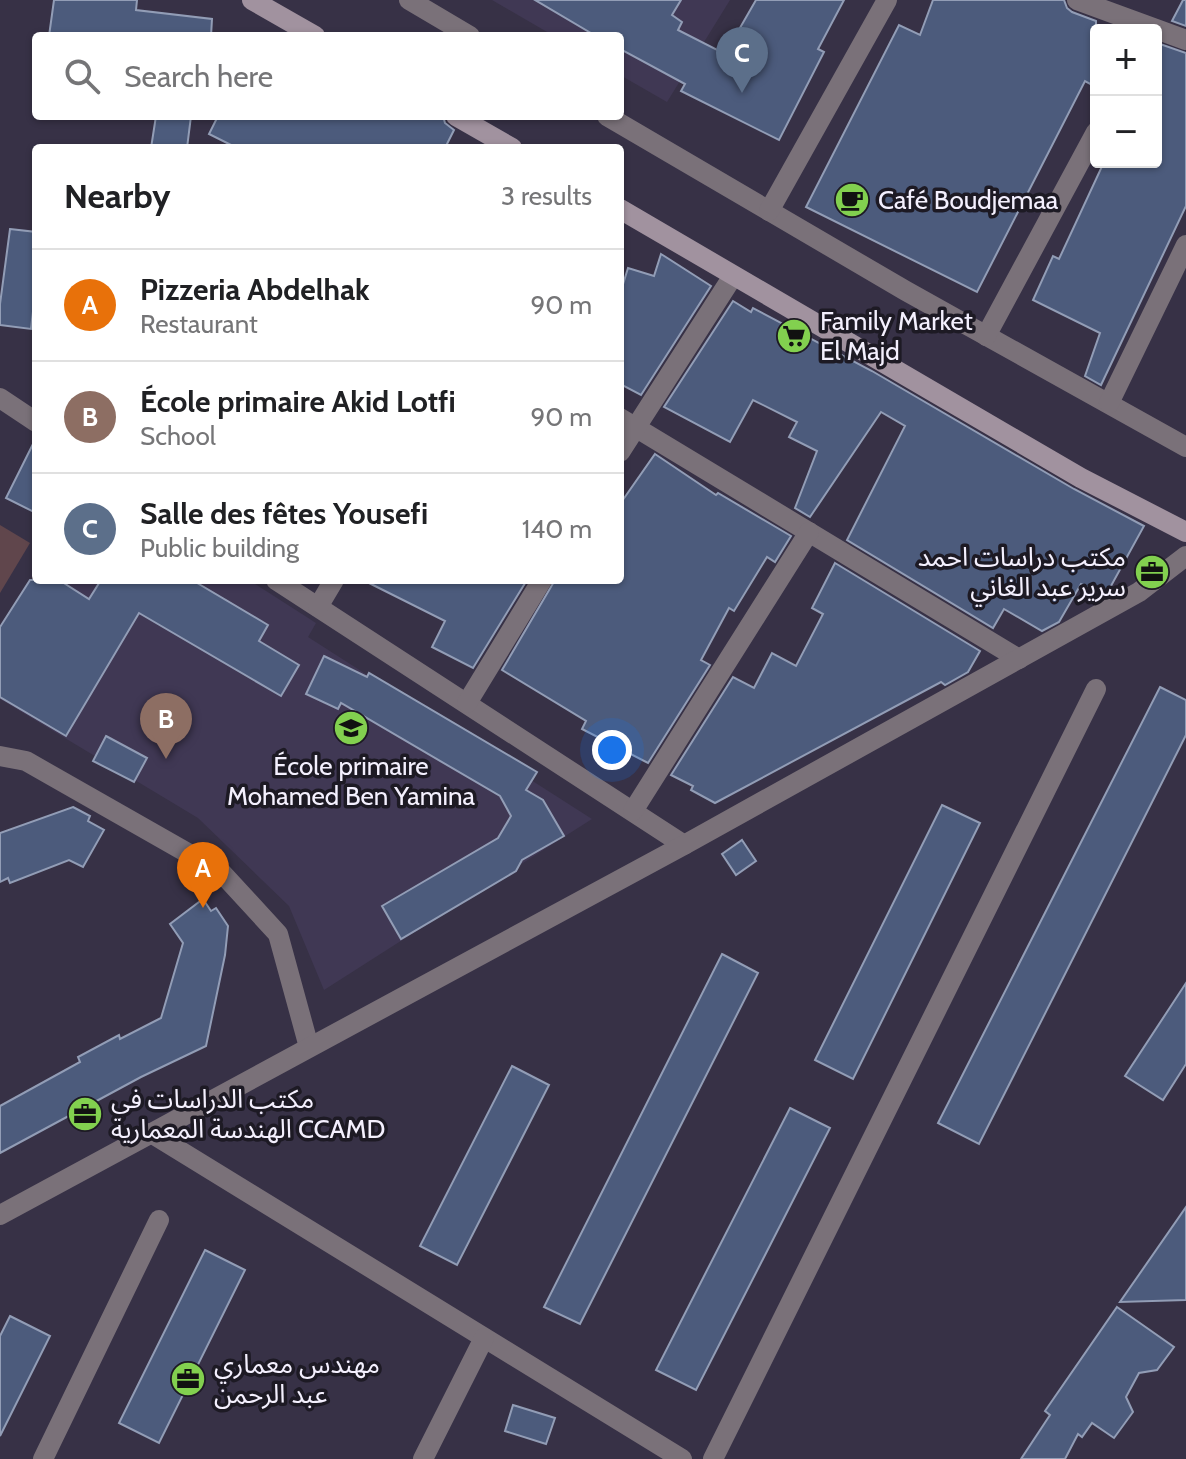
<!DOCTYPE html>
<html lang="en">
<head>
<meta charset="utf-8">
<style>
  :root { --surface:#fff; --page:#f6f6f6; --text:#202124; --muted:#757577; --line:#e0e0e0; --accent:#7c3aed }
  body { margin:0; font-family:Cabin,"Noto Sans Arabic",sans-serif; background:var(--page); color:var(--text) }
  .controls { position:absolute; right:24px; top:24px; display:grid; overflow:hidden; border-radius:8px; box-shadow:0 2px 6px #0004 }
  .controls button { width:72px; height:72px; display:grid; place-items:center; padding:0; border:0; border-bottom:2px solid var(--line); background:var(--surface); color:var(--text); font:40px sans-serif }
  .you { position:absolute; left:612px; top:750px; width:28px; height:28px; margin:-20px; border:6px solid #fff; border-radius:50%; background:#1a73e8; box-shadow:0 0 0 12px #1a73e833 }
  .badge { display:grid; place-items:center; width:52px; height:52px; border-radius:50%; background:var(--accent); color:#fff; font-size:26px; font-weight:700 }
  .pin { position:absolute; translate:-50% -66px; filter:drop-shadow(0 2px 4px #0008) }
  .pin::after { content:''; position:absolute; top:42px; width:28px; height:24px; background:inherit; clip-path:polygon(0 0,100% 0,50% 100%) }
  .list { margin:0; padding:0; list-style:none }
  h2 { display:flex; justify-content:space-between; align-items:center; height:104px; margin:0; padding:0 32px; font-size:34px }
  h2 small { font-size:26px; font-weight:400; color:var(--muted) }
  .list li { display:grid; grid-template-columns:52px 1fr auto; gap:24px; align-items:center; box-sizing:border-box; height:112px; padding:0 32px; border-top:2px solid var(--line) }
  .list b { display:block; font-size:30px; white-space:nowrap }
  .list p { margin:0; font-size:26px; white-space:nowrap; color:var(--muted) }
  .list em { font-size:26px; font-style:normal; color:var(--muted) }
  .icon { flex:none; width:44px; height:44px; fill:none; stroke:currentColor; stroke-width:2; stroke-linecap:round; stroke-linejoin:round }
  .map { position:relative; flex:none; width:1186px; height:1459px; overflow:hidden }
  .search { position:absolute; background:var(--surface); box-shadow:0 2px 6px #0004; left:32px; top:32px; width:592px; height:88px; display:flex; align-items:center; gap:20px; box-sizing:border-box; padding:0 28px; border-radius:8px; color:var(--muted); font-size:30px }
  .panel { position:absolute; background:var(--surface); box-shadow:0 2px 6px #0004; left:32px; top:144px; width:592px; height:440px; border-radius:8px }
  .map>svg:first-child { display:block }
  .built { fill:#403854 }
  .green { fill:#60464c }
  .building { fill:#4c5b7c; stroke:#929db6; stroke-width:2 }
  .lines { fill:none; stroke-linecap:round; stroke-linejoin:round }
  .street { stroke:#7a7179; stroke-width:20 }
  .secondary { stroke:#a1929f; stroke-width:20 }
  .labels { text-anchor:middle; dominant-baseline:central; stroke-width:7; stroke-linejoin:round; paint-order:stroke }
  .poi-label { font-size:26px; fill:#f4f0fe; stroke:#1d1a24; text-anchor:start }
</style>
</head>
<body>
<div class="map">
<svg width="1186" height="1459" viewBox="0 0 1186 1459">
  <rect width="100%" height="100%" fill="#373146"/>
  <g class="built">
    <polygon points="492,0 730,0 667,102 620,75 620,36 554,36"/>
    <polygon points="64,580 249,580 316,623 308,637 592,819 324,990 289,906 198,818 0,699 0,686"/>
  </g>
  <polygon class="green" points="0,525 30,543 0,593"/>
  <g class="building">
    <polygon points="54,0 137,0 136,10 212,19 211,36 49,36"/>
    <polygon points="535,0 681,0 672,15 682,22 678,30 725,54 756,0 844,0 818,49 824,52 779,140 681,91 685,84 620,49 620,36 596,36"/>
    <polygon points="933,0 1064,0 1067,8 1072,12 1096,21 1096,87 1085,81 977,292 806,207 899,25 920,35"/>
    <polygon points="1183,0 1186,0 1186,26 1172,21"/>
    <polygon points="1160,44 1186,53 1186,206 1101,385 1085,376 1100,333 1033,300 1053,256 1059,259 1104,162 1156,162 1156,53"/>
    <polygon points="156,116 191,116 187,148 151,148"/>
    <polygon points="218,116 443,116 445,123 454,130 445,148 237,148 209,134"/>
    <polygon points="10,229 36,232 36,285 31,329 0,325 0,304"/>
    <polygon points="661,254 711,286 641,395 620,384 620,294 628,268 654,276"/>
    <polygon points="733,301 751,312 753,308 872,371 1074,489 1144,526 1106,595 1081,584 1059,622 1042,631 1004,609 993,628 847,540 905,426 881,412 810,517 795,508 817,451 789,437 797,422 753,400 730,442 664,407"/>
    <polygon points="36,438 36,513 6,498"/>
    <polygon points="655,454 716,495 718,493 791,536 775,562 767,557 734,611 729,608 701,660 710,665 648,763 582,729 586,721 502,670 555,580 620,580 620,504"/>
    <polygon points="835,563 980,651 968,672 945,685 941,682 715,803 691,790 693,786 671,775 733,677 754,688 772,653 796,666 823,614 812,608"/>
    <polygon points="30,580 59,580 89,599 101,580 192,580 268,625 259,641 299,665 281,696 139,613 66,736 0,697 0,627"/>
    <polygon points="363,580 527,580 473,668 432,647 445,621"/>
    <polygon points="324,656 367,677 369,673 537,772 526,790 543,800 564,836 522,860 516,871 401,939 382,906 498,838 511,816 500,796 341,703 338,709 306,694"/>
    <polygon points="1160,687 1186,700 1186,735 979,1144 938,1123"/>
    <polygon points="106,736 147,758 134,782 93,761"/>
    <polygon points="942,805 980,823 853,1079 815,1060"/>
    <polygon points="73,807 90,816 88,821 104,830 83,867 69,860 10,883 8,878 0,882 0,833"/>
    <polygon points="742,840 756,861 736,875 722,854"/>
    <polygon points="203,899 211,911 216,908 228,926 225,955 206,1046 141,1077 0,1153 0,1106 80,1062 78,1057 119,1035 120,1039 161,1018 183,943 170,924"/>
    <polygon points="722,954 758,973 580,1324 544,1307"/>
    <polygon points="1186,983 1186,1064 1163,1100 1125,1076"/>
    <polygon points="512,1066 549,1085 457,1265 420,1246"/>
    <polygon points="790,1108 830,1128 696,1390 656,1370"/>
    <polygon points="1186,1207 1186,1300 1120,1302"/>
    <polygon points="205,1250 245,1270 159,1443 119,1423"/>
    <polygon points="1117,1307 1174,1347 1157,1370 1139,1373 1126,1397 1133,1412 1114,1438 1092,1423 1082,1437 1078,1434 1065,1459 1021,1459 1050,1415 1045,1411"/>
    <polygon points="10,1316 50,1336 0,1436 0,1336"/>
    <polygon points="513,1405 555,1418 546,1444 505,1431"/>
  </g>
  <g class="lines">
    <g class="street">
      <polyline points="409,0 470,36"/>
      <polyline points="1077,0 1186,40"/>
      <polyline points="607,116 906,291 1186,447"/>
      <polyline points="769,211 887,0"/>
      <polyline points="986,336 1096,132"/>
      <polyline points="0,398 36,422"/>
      <polyline points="1109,403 1186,245"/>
      <polyline points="620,418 1019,659"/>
      <polyline points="620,452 733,276"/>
      <polyline points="276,580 684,845"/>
      <polyline points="318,607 334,580"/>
      <polyline points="467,703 542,580"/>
      <polyline points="0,756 26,761 221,872 278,934 309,1047"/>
      <polyline points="633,811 809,532"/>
      <polyline points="151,1133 682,1459"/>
      <polyline points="0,1215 684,845 1139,592 1186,556"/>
      <polyline points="43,1459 159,1220"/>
      <polyline points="423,1459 484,1338"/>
      <polyline points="713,1459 1096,689"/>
    </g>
    <g class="secondary">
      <polyline points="252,0 315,36"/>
      <polyline points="456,116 512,148"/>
      <polyline points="620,209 1081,478 1186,532"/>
    </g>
  </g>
  <defs>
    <g id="cafe-disc" transform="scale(1.8)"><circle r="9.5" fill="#82d04f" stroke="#1d1a24"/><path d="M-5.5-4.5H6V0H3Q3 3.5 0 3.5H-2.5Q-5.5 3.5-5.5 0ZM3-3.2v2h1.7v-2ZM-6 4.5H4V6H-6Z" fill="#111"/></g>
    <g id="supermarket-disc" transform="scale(1.8)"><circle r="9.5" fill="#82d04f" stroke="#1d1a24"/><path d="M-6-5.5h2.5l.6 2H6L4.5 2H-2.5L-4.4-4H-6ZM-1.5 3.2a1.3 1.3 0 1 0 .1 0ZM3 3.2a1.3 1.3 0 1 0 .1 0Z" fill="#111"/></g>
    <g id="office-disc" transform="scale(1.8)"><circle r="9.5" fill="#82d04f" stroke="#1d1a24"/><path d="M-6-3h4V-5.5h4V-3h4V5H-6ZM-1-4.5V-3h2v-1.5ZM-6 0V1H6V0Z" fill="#111"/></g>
    <g id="school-disc" transform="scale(1.8)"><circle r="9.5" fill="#82d04f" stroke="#1d1a24"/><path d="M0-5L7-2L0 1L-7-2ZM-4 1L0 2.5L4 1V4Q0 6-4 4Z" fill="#111"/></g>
  </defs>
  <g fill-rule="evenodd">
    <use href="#cafe-disc" x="852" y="200"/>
    <use href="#supermarket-disc" x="794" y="336"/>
    <use href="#office-disc" x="1152" y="572"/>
    <use href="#school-disc" x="351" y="728"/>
    <use href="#office-disc" x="85" y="1114"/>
    <use href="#office-disc" x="188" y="1379"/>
  </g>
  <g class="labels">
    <g class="poi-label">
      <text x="878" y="200">Café Boudjemaa</text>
      <text x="820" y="321">Family Market<tspan x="820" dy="30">El Majd</tspan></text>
      <text x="1126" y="557" text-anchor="end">مكتب دراسات احمد<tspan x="1126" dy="30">سرير عبد الغاني</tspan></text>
      <text x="351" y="766" text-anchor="middle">École primaire<tspan x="351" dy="30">Mohamed Ben Yamina</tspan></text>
      <text x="111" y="1099">مكتب الدراسات في<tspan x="111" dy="30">الهندسة المعمارية CCAMD</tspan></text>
      <text x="214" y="1364">مهندس معماري<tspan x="214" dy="30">عبد الرحمن</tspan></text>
    </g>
  </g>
</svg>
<div class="controls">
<button>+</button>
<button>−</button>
</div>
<div class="you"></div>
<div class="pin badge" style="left:203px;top:908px;background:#e8710a">A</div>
<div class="pin badge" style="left:166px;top:759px;background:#8d6e63">B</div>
<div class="pin badge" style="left:742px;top:93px;background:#5c6f8a">C</div>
<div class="search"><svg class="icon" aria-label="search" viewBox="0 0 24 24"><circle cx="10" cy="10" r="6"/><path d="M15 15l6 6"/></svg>Search here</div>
<section class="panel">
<h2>Nearby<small>3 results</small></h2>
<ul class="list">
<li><span class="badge" style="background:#e8710a">A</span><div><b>Pizzeria Abdelhak</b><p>Restaurant</p></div><em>90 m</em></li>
<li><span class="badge" style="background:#8d6e63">B</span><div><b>École primaire Akid Lotfi</b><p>School</p></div><em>90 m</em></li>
<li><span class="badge" style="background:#5c6f8a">C</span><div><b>Salle des fêtes Yousefi</b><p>Public building</p></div><em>140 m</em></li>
</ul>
</section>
</div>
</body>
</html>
